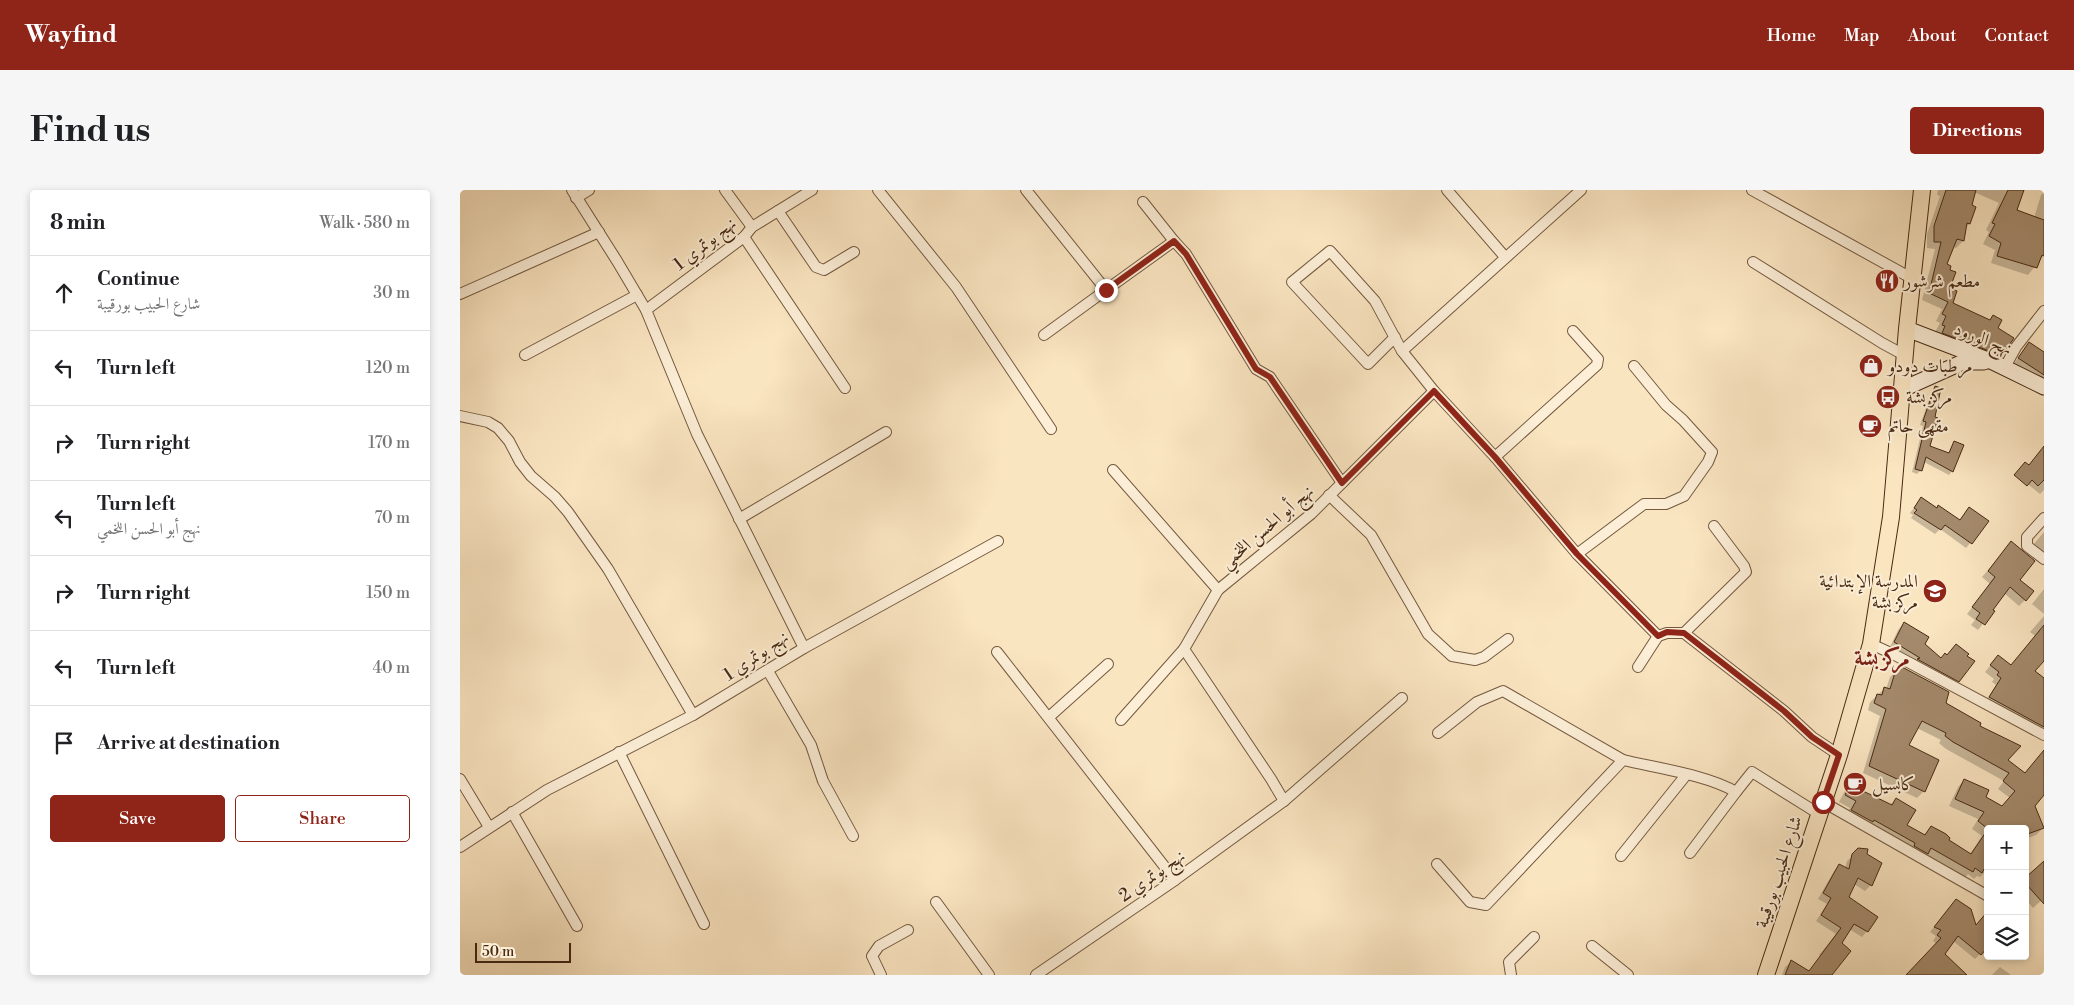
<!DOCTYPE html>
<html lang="en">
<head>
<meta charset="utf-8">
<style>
  :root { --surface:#fff; --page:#f6f6f6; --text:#202124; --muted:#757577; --line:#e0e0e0; --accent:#8f2418 }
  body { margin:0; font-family:"Libre Bodoni",Amiri,serif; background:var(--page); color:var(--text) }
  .controls { position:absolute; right:15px; bottom:15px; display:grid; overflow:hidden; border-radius:5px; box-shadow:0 2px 8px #0003 }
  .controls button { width:45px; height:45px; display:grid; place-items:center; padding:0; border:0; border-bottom:1px solid var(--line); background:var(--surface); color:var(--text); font:25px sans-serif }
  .scale { position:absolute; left:15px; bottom:12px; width:96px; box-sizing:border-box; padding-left:5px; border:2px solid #482a13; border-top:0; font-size:14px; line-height:18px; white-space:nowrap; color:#482a13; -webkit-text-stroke:4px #fceed7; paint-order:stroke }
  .stop { position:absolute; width:15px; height:15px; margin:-11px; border:4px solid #8f2418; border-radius:50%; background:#fff }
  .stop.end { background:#8f2418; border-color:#fff; box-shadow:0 1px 5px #0008 }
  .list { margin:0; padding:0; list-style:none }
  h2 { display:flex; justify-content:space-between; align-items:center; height:65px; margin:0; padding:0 20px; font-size:21px }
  h2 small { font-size:16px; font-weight:400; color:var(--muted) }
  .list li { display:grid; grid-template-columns:32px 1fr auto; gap:15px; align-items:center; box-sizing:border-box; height:75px; padding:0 20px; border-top:1px solid var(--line) }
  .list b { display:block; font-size:19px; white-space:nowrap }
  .list p { margin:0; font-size:16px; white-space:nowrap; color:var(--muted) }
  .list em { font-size:16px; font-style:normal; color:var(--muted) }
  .actions { display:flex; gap:10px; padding:15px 20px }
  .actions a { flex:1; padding:11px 0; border:1px solid var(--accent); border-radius:5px; text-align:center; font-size:18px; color:var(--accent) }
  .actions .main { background:var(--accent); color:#fff }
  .icon { flex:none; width:28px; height:28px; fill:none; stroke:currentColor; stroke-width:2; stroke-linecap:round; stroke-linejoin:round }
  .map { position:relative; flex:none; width:1584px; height:785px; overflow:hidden; border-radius:5px }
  header { display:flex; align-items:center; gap:30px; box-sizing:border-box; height:70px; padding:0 25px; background:var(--accent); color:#fff }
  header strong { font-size:24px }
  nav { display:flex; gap:28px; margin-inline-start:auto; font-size:18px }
  .intro { display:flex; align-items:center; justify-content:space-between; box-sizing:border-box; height:120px; padding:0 30px }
  h1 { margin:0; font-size:35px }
  .button { padding:12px 22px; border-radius:5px; background:var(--accent); color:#fff; font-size:18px; font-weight:700 }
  main { display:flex; gap:30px; padding:0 30px }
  aside { flex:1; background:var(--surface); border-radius:5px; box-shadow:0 2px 8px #0003 }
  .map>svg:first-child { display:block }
  .shadow { fill:#0003 }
  .building { fill:#a58b6d; stroke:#482a13 }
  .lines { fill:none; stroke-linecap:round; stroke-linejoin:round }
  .street-casing { stroke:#74593e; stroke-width:12 }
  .secondary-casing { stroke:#482a13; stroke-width:17 }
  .primary-casing { stroke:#482a13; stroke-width:18 }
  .street { stroke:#fceed7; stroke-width:10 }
  .secondary { stroke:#fceed7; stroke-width:15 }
  .primary { stroke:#fae5c1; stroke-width:16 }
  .route { stroke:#8f2418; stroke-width:6 }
  .labels { text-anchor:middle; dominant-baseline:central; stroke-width:4; stroke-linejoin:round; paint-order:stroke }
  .street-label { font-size:18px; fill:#482a13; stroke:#fceed7 }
  .poi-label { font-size:18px; fill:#482a13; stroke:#fceed7; text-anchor:start }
  .district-label { font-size:22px; font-weight:bold; fill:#7a1f14; stroke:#fceed7 }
</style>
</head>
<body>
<header>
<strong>Wayfind</strong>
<nav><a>Home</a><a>Map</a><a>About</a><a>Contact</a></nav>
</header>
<div class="intro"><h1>Find us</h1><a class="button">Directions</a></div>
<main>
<aside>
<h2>8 min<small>Walk · 580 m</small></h2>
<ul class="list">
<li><svg class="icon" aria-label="ahead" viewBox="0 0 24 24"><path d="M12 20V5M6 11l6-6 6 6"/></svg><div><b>Continue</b><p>شارع الحبيب بورقيبة</p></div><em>30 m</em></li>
<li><svg class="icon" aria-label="left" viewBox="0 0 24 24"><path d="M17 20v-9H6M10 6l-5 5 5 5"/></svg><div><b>Turn left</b></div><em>120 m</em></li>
<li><svg class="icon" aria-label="right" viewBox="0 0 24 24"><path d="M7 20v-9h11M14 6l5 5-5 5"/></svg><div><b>Turn right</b></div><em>170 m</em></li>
<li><svg class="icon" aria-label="left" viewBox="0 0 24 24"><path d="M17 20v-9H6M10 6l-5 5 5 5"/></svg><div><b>Turn left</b><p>نهج أبو الحسن اللخمي</p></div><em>70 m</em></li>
<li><svg class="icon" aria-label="right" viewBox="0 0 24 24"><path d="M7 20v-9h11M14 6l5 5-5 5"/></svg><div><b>Turn right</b></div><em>150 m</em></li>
<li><svg class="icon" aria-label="left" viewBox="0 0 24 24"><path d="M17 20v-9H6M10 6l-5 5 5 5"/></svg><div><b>Turn left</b></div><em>40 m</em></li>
<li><svg class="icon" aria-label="arrive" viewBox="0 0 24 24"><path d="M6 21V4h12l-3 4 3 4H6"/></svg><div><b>Arrive at destination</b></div></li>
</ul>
<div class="actions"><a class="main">Save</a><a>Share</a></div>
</aside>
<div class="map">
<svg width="1584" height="785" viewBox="0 0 1584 785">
  <rect width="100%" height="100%" fill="#fae5c1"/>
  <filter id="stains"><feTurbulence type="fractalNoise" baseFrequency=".004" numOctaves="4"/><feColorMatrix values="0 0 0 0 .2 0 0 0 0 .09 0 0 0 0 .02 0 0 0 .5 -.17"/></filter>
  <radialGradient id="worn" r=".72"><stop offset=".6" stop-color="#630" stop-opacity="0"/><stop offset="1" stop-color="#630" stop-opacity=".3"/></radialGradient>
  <g class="shadow">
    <polygon points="1478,0 1563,0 1555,21 1574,28 1581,5 1584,2 1584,65 1568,85 1531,73 1535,60 1523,54 1529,42 1526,40 1539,13 1514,2 1510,16 1509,34 1505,38 1503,51 1496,58 1493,57 1486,75 1491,114 1529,131 1533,126 1541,165 1534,173 1475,142 1480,133 1476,131 1482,119 1462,110 1475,59 1467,58 1467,44 1480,6 1477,5"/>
    <polygon points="1569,153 1584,163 1584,197 1553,175"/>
    <polygon points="1476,198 1469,257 1488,264 1494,252 1492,281 1489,285 1464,272 1461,280 1457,284 1452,282 1463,236 1460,235 1472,202"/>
    <polygon points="1584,257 1584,300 1580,304 1559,287"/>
    <polygon points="1461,309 1500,330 1510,318 1528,331 1506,358 1480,339 1475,344 1451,328 1453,325 1450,323"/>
    <polygon points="1584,342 1584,369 1573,355"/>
    <polygon points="1551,353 1558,390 1565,410 1559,416 1544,403 1531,420 1533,421 1518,440 1511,435 1515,430 1507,424 1530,394 1522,387"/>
    <polygon points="1584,399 1584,424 1572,414"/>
    <polygon points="1584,426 1584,469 1573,482 1584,489 1584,545 1524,514 1536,495 1532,492 1534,489 1525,482 1533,472 1551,476 1573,449 1575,446 1570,442"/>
    <polygon points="1444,433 1463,454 1481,469 1486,466 1496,455 1513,471 1492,497 1429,459 1438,440"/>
    <polygon points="1437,480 1518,536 1546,571 1564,584 1584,561 1584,605 1574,616 1583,638 1576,645 1565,649 1565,639 1528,639 1528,679 1520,687 1517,686 1514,689 1508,684 1505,688 1385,627 1390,618 1379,612 1389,593 1396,586 1402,602 1430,615 1436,609 1446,635 1463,646 1471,637 1487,651 1510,664 1522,646 1512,639 1518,629 1489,616 1498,597 1504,590 1525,608 1542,617 1550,608 1538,599 1544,591 1486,559 1479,553 1481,550 1457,538 1448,555 1464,601 1457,608 1403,583 1420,526 1408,520 1410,512 1424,499 1426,499 1430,487"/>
    <polygon points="1399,660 1406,665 1411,695 1405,701 1394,694 1387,707 1407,741 1402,747 1389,739 1380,754 1370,785 1322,785 1325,777 1331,772 1349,782 1361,766 1359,765 1376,744 1356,731 1367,714 1358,709 1374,681 1379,675 1385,679 1387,671"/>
    <polygon points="1584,673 1584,708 1573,718 1565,708 1565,690"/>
    <polygon points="1496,710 1520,764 1515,769 1493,751 1483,764 1502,785 1447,785 1477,754 1473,751 1476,746 1470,742"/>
    <polygon points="1540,777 1551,785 1532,785"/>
  </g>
  <g class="building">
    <polygon points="1486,0 1516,0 1512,15 1516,17 1510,34 1507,33 1504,51 1497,49 1487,74 1491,76 1490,80 1496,82 1490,98 1497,101 1493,113 1530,130 1533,125 1542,130 1538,138 1554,148 1542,166 1482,143 1485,136 1482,135 1486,126 1482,124 1488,112 1469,103 1481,52 1474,52 1474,36"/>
    <polygon points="1548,0 1564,0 1557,20 1584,30 1584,66 1582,65 1577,78 1537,66 1541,53 1529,46 1535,34 1532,33"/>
    <polygon points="1569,152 1584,162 1584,185 1558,168"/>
    <polygon points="1475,196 1481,198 1475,227 1478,228 1470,256 1489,263 1494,251 1504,255 1493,282 1466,267 1462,281 1455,279 1466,232 1463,231"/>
    <polygon points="1584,256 1584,290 1578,296 1572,290 1567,296 1554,285 1565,272 1569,275"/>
    <polygon points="1461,307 1477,318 1478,315 1500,330 1509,317 1529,331 1512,354 1485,335 1481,340 1454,323 1457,320 1454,318"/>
    <polygon points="1551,351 1575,371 1560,390 1574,401 1566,411 1550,397 1533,420 1535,421 1525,435 1516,429 1520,423 1512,417 1535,387 1528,381"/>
    <polygon points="1444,432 1469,447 1465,454 1481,468 1485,463 1487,465 1496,454 1509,464 1507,466 1515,471 1499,492 1457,469 1460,468 1434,452"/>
    <polygon points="1584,435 1584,471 1575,481 1584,488 1584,537 1529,507 1541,488 1537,485 1539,482 1530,475 1538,465 1551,475"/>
    <polygon points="1442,477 1489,502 1486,513 1521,533 1520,536 1561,556 1548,570 1565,583 1584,560 1584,605 1575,616 1584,638 1565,645 1565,639 1528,639 1518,631 1524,622 1495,609 1504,589 1529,600 1526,607 1542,616 1555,601 1543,591 1549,583 1493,552 1485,546 1486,543 1462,531 1449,555 1479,570 1465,602 1409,576 1426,519 1414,513 1417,504 1422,505 1424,497 1430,499 1436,479"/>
    <polygon points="1395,585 1406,591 1403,601 1432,615 1436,608 1456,620 1447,635 1465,645 1471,636 1486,644 1490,648 1489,650 1511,664 1528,639 1528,682 1524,679 1522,683 1515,678 1513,682 1471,658 1468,664 1454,656 1455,653 1414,630 1413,632 1391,620 1396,611 1385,605"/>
    <polygon points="1398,658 1408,659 1407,664 1422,673 1412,696 1398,688 1389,707 1418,727 1408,742 1394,734 1382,753 1391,761 1372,785 1325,785 1331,770 1349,781 1381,738 1361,725 1371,708 1363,703 1379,674 1389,679 1392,664"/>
    <polygon points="1584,671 1584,714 1565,693 1565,688"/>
    <polygon points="1496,709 1511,719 1516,735 1528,721 1528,757 1521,765 1498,746 1485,764 1507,785 1446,785 1481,748 1477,745 1481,740 1474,737"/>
  </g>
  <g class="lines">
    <g class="street-casing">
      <g id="street">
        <polyline points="112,0 157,71 186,120 237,244 344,458"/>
        <polyline points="265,0 292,37"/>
        <polyline points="418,0 496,97 591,239"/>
        <polyline points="566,0 646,100 714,51 726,64 796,179 810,187 882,293"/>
        <polyline points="987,0 1045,67"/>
        <polyline points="1292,0 1453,89"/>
        <polyline points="116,8 129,0"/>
        <polyline points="683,12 714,51"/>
        <polyline points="318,21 356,77 364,80 394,62"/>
        <polyline points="284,47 385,198"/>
        <polyline points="1293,72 1422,153 1446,166"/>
        <polyline points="0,104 139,42"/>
        <polyline points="186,120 284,47 292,37 352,0"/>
        <polyline points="584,145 646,100"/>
        <polyline points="935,147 908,174 832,92 870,61 915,111 942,161"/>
        <polyline points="65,165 177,105"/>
        <polyline points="1545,177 1556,157 1584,121"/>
        <polyline points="974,201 1035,267 1117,364 1198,446 1207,443 1224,443 1324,521 1352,547 1379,565"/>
        <polyline points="0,226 28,232 38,238 49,251 60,272 71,286 95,307 108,322 148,379 233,525"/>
        <polyline points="1035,267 1137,175 1138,169 1113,141"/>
        <polyline points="653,280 758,400"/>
        <polyline points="869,305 911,345 968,444 992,466 1015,470 1024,467 1048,449"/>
        <polyline points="1584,328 1567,347 1567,356 1584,369"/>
        <polyline points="279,329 426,242"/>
        <polyline points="1117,364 1184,314 1206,314 1224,306 1248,272 1252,262 1223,230 1206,215 1174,176"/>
        <polyline points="1224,443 1286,382 1284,376 1254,336"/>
        <polyline points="1411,454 1435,465 1584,545"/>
        <polyline points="537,462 715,690"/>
        <polyline points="1178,477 1198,446"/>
        <polyline points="308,481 351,555 363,591 393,646"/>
        <polyline points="589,527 648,474"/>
        <polyline points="661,530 724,459"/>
        <polyline points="978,543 1017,512 1043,501 1163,570"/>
        <polyline points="159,562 244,734"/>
        <polyline points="0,589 29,637"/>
        <polyline points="824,611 811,589 724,459 758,400 851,324 974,201 942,161 1121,0"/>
        <polyline points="1363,612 1528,706"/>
        <polyline points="52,622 117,736"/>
        <polyline points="0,657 87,600 233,525 344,458 538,351"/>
        <polyline points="1230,663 1276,602"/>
        <polyline points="1161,666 1226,585"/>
        <path d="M977 674 1010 712 1026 715 1163 570C1196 578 1248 585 1276 602L1292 582 1359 624"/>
        <polyline points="476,712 529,785"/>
        <polyline points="1132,756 1168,785"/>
        <polyline points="421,785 412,766 419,756 448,740"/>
        <polyline points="576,785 715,690 824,611 942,508"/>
        <polyline points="1051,785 1049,772 1074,747"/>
      </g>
    </g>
    <g class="secondary-casing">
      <g id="secondary">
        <polyline points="1447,139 1533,172 1584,197"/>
        <polyline points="1443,199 1503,172 1524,172"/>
      </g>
    </g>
    <g class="primary-casing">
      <polyline id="primary" points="1306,785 1379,565 1411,454 1431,327 1447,139 1462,0"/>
    </g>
    <use href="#street" class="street"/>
    <use href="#secondary" class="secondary"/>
    <use href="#primary" class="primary"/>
  </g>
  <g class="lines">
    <polyline class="route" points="646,100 714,51 726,64 796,179 810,187 882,293 974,201 1035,267 1117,364 1198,446 1207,442 1224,443 1324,521 1352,547 1379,565 1363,612"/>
  </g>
  <defs>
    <g id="restaurant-disc" transform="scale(1.25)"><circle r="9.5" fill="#8f2418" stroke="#fceed7"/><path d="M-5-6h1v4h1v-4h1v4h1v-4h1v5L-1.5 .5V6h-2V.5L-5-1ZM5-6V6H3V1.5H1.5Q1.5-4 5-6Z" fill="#fff"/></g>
    <g id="shop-disc" transform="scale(1.25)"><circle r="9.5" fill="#8f2418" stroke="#fceed7"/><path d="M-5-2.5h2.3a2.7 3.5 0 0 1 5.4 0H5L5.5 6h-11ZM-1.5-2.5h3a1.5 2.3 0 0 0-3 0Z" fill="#fff"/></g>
    <g id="bus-disc" transform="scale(1.25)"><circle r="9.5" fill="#8f2418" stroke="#fceed7"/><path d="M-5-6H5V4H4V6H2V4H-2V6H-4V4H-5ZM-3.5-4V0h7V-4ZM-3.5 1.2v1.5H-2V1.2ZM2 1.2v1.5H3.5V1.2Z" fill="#fff"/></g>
    <g id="cafe-disc" transform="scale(1.25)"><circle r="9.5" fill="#8f2418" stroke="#fceed7"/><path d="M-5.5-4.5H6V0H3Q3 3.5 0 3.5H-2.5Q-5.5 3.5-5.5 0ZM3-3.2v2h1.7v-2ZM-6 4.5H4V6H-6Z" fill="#fff"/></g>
    <g id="school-disc" transform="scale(1.25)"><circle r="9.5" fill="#8f2418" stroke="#fceed7"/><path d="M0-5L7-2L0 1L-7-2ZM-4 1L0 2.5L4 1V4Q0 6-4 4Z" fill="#fff"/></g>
  </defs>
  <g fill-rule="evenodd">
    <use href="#restaurant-disc" x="1427" y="91"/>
    <use href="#shop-disc" x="1411" y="176"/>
    <use href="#bus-disc" x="1428" y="207"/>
    <use href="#cafe-disc" x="1410" y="236"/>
    <use href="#school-disc" x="1475" y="401"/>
    <use href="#cafe-disc" x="1395" y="594"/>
  </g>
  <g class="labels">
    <g class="street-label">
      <text transform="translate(245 54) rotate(-38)">نهج بوتمري 1</text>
      <text transform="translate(1523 149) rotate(21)">نهج الورود</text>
      <text transform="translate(807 337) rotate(-41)">نهج أبو الحسن اللخمي</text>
      <text transform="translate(296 466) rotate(-34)">نهج بوتمري 1</text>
      <text transform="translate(1319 682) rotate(-72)">شارع الحبيب بورقيبة</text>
      <text transform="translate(692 686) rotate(-35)">نهج بوتمري 2</text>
    </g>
    <g class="poi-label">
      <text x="1444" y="91">مطعم شرشور</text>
      <text x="1428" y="176">مرطبات دودو</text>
      <text x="1446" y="207">مركز بشة</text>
      <text x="1428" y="236">مقهى حاتم</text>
      <text x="1458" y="391" text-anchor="end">المدرسة الإبتدائية<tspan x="1458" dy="21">مركز بشة</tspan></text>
      <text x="1412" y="594">كابسيل</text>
    </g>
    <g class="district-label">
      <text x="1422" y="468">مركز بشة</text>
    </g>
  </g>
  <rect width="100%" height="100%" filter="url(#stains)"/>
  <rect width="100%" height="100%" fill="url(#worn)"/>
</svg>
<div class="controls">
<button>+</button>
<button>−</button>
<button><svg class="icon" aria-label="layers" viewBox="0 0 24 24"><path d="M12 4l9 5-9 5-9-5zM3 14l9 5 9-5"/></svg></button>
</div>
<div class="scale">50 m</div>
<div class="stop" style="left:1363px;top:612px"></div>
<div class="stop end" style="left:646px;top:100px"></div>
</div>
</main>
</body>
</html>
